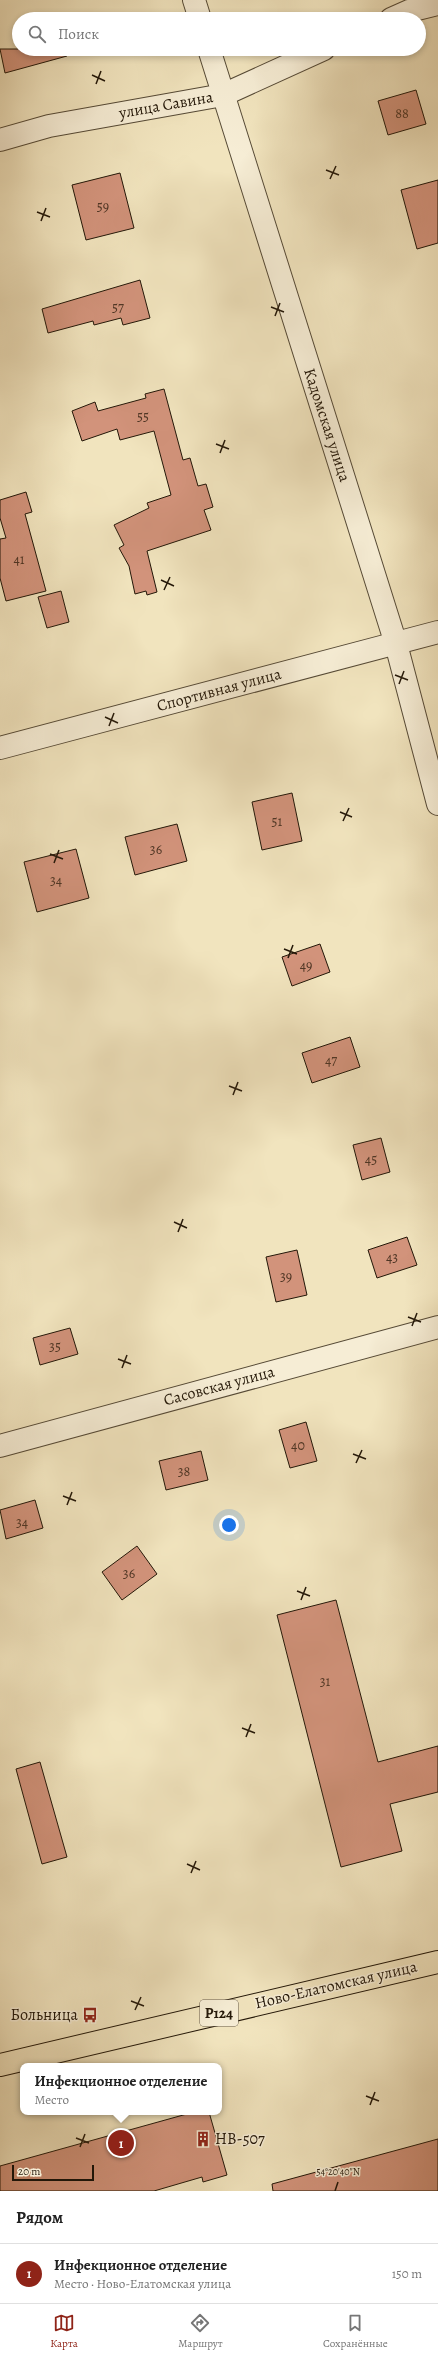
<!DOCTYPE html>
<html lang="ru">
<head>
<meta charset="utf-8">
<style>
  :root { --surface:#fff; --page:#f2f2f2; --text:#222; --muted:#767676; --line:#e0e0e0; --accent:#8f2418 }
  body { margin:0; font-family:Alegreya,serif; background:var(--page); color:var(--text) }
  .scale { position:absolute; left:12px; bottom:10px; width:82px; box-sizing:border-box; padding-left:4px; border:2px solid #231708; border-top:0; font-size:11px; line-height:14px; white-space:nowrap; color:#231708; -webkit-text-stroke:3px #f6edd5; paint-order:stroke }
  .you { position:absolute; left:229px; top:1525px; width:14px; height:14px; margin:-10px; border:3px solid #fff; border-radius:50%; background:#1a73e8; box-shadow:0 0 0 6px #1a73e833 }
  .badge { display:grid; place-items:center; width:26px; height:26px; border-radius:50%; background:var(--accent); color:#fff; font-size:13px; font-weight:700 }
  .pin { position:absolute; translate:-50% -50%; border:2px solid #fff; box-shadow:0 1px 4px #0006 }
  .popup { position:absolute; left:20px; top:2063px; width:202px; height:52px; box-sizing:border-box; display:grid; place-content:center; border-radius:8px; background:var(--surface); filter:drop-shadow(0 1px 3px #0005); font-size:13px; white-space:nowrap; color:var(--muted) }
  .popup b { font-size:15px; color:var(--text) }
  .popup::after { content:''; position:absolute; left:50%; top:100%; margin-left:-8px; border:8px solid transparent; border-top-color:var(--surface) }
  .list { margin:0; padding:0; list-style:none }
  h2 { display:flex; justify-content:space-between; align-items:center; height:52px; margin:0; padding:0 16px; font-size:17px }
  h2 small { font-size:13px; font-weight:400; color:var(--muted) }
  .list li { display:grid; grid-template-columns:26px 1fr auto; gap:12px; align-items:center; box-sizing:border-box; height:60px; padding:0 16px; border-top:1px solid var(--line) }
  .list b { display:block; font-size:15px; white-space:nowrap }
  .list p { margin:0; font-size:13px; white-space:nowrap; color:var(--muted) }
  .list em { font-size:13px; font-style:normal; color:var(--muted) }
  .icon { flex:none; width:22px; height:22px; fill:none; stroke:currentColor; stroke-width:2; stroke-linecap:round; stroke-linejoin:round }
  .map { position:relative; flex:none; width:438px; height:2191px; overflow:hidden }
  .search { position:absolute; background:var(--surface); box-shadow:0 2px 6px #0003; left:12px; right:12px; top:12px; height:44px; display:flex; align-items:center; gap:10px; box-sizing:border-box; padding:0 14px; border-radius:22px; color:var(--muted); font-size:15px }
  .sheet { height:112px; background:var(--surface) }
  nav { display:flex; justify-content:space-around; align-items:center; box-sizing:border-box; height:56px; border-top:1px solid var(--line); background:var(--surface); font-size:11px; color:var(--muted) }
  nav a { display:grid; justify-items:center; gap:2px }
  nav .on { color:var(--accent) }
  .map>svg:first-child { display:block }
  .building { fill:#d2937b; stroke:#231708 }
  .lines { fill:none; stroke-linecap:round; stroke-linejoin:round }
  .minor-casing { stroke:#564a36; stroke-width:24 }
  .major-casing { stroke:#231708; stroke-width:24 }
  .minor { stroke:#f6edd5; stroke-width:22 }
  .major { stroke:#f1e4be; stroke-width:22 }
  .ticks { fill:none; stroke:#231708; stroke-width:1.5 }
  .labels { text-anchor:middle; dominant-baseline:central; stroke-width:3; stroke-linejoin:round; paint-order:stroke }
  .number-label { font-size:14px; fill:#4f3625 }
  .shield { fill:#f6edd5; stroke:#625746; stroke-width:1 }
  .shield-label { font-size:15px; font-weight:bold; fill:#231708 }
  .street-label { font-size:16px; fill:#231708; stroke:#f6edd5 }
  .poi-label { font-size:16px; fill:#231708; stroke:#f6edd5; text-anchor:end }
  .ticks-label { font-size:10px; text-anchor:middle; fill:#231708; stroke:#f6edd5; stroke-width:3; stroke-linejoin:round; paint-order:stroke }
</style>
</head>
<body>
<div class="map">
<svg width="438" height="2191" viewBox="0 0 438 2191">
  <rect width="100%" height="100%" fill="#f1e4be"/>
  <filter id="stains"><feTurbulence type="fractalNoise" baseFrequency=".005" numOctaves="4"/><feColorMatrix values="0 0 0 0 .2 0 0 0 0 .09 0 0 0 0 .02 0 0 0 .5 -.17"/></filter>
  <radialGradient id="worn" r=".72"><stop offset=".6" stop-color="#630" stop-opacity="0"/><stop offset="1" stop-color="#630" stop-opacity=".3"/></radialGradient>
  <g class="building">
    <polygon points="0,49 66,49 67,56 5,73"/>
    <polygon points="416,90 426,124 388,135 378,101"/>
    <polygon points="120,173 134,228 86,240 72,185"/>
    <polygon points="438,180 438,243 417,249 401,190"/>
    <polygon points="140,280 150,318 123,325 121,318 94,325 93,321 48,333 42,309"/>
    <polygon points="164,389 183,460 190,458 198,486 206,484 213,507 204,510 211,530 147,551 157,592 147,595 146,591 135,594 129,566 119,548 124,545 114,525 149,508 147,503 171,495 154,431 120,440 117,429 82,441 72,411 95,402 98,411 146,398 145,394"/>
    <polygon points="26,492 32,512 25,514 46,591 6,601 0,578 0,539 6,538 0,518 0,500"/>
    <polygon points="61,591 69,622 47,628 38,597"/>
    <polygon points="292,793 302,841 262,850 252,802"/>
    <polygon points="177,824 187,861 135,875 125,837"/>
    <polygon points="76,849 89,898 37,912 24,862"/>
    <polygon points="320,944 330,972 292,986 282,957"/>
    <polygon points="350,1037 360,1067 312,1083 302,1053"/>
    <polygon points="381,1138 390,1172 362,1180 353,1145"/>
    <polygon points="407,1237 417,1265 377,1278 368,1250"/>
    <polygon points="297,1250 307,1295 276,1302 266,1257"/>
    <polygon points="70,1328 78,1354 40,1365 33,1338"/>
    <polygon points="306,1422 317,1461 290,1468 279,1430"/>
    <polygon points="201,1451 208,1480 166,1490 159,1461"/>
    <polygon points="35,1500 43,1528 6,1539 0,1510"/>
    <polygon points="137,1546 157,1574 122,1600 102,1572"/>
    <polygon points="336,1600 378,1762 438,1746 438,1792 390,1804 402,1851 341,1867 277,1615"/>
    <polygon points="40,1762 67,1857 42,1864 16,1769"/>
    <polygon points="194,2112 209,2112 227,2175 203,2182 202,2177 154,2191 0,2191 0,2166"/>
    <polygon points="438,2139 438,2191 273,2191 272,2184"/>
  </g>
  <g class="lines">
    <g class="minor-casing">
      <g id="minor">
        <polyline points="194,0 200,19"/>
        <polyline points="391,19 409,11 438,4"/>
        <polyline points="209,49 396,644 438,804"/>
        <polyline points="0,140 49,126 223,95 324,49"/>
        <polyline points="0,748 438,632"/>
        <polyline points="0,1446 438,1327"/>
      </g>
    </g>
    <g class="major-casing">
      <polyline id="major" points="0,2065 438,1962"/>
    </g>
    <use href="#minor" class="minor"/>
    <use href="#major" class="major"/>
  </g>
  <path class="ticks" d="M92 75 105 81M96 84 101 71M326 170 339 175M330 179 336 166M37 212 50 217M41 221 46 208M271 307 284 312M275 316 280 303M216 444 229 449M220 453 225 440M161 580 174 586M164 590 170 577M395 675 408 680M399 684 404 671M105 717 118 723M109 726 114 713M340 812 352 817M343 821 349 808M50 854 63 859M54 863 59 850M284 949 297 954M288 958 293 945M229 1086 242 1091M233 1095 238 1082M174 1222 187 1228M178 1232 183 1219M408 1317 421 1322M412 1326 417 1313M118 1359 131 1364M122 1368 127 1355M353 1454 366 1459M356 1463 362 1450M63 1496 76 1501M67 1505 72 1492M297 1591 310 1596M301 1600 306 1587M242 1728 255 1733M246 1737 251 1724M187 1864 200 1870M191 1873 196 1861M131 2001 144 2006M135 2010 141 1997M366 2096 379 2101M370 2105 375 2092M76 2138 89 2143M80 2147 85 2134M335 2191 338 2182"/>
  <defs>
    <g id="bus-bare" transform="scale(1.2)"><path d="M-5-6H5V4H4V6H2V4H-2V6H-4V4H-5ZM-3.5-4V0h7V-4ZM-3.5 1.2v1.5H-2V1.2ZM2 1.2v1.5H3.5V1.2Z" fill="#8f2418" stroke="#f6edd5" stroke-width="2.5" paint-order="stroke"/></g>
    <g id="building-bare" transform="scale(1.2)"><path d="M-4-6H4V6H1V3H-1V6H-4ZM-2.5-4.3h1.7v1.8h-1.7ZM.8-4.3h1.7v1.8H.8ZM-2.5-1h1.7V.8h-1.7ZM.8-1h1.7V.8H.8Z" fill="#8f2418" stroke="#f6edd5" stroke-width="2.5" paint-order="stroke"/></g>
  </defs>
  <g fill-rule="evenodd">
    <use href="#bus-bare" x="90" y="2015"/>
    <use href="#building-bare" x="203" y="2139"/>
  </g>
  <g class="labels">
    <g class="number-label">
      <text x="402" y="113">88</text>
      <text x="103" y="206">59</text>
      <text x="118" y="307">57</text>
      <text x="143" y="416">55</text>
      <text x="19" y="559">41</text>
      <text x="277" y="821">51</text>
      <text x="156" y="849">36</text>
      <text x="56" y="880">34</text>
      <text x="306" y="965">49</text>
      <text x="331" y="1060">47</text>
      <text x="371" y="1159">45</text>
      <text x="392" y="1257">43</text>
      <text x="286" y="1276">39</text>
      <text x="55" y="1346">35</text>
      <text x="298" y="1445">40</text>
      <text x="184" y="1471">38</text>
      <text x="22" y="1522">34</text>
      <text x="129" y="1573">36</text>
      <text x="325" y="1681">31</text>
    </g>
    <rect class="shield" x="200" y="2000" width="38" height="26" rx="3"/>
    <g class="shield-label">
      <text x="219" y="2013">Р124</text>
    </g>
    <g class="street-label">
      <text transform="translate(166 105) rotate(-10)">улица Савина</text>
      <text transform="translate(327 425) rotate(72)">Кадомская улица</text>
      <text transform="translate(219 690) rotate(-15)">Спортивная улица</text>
      <text transform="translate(219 1386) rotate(-15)">Сасовская улица</text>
      <text transform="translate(336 1985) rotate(-13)">Ново-Елатомская улица</text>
    </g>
    <g class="poi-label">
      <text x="78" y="2015">Больница</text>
      <text x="215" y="2139" text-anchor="start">НВ-507</text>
    </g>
  </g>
  <g class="ticks-label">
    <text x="338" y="2175">54°20'40"N</text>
  </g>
  <rect width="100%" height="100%" filter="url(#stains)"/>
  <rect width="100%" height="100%" fill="url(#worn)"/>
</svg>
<div class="scale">20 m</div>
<div class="you"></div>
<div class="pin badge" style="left:121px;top:2143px">1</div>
<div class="popup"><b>Инфекционное отделение</b>Место</div>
<div class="search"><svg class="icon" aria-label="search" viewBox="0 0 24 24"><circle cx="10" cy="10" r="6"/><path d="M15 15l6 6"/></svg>Поиск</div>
</div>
<section class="sheet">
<h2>Рядом<small></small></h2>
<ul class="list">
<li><span class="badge">1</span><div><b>Инфекционное отделение</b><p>Место · Ново-Елатомская улица</p></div><em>150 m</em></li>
</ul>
</section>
<nav>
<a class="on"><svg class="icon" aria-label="map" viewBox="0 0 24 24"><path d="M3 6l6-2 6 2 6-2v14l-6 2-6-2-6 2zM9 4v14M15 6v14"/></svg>Карта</a>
<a><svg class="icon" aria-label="directions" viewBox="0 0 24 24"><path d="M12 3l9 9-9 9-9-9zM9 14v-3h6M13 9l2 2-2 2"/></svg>Маршрут</a>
<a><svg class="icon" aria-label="saved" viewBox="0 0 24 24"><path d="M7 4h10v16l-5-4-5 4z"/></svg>Сохранённые</a>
</nav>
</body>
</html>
